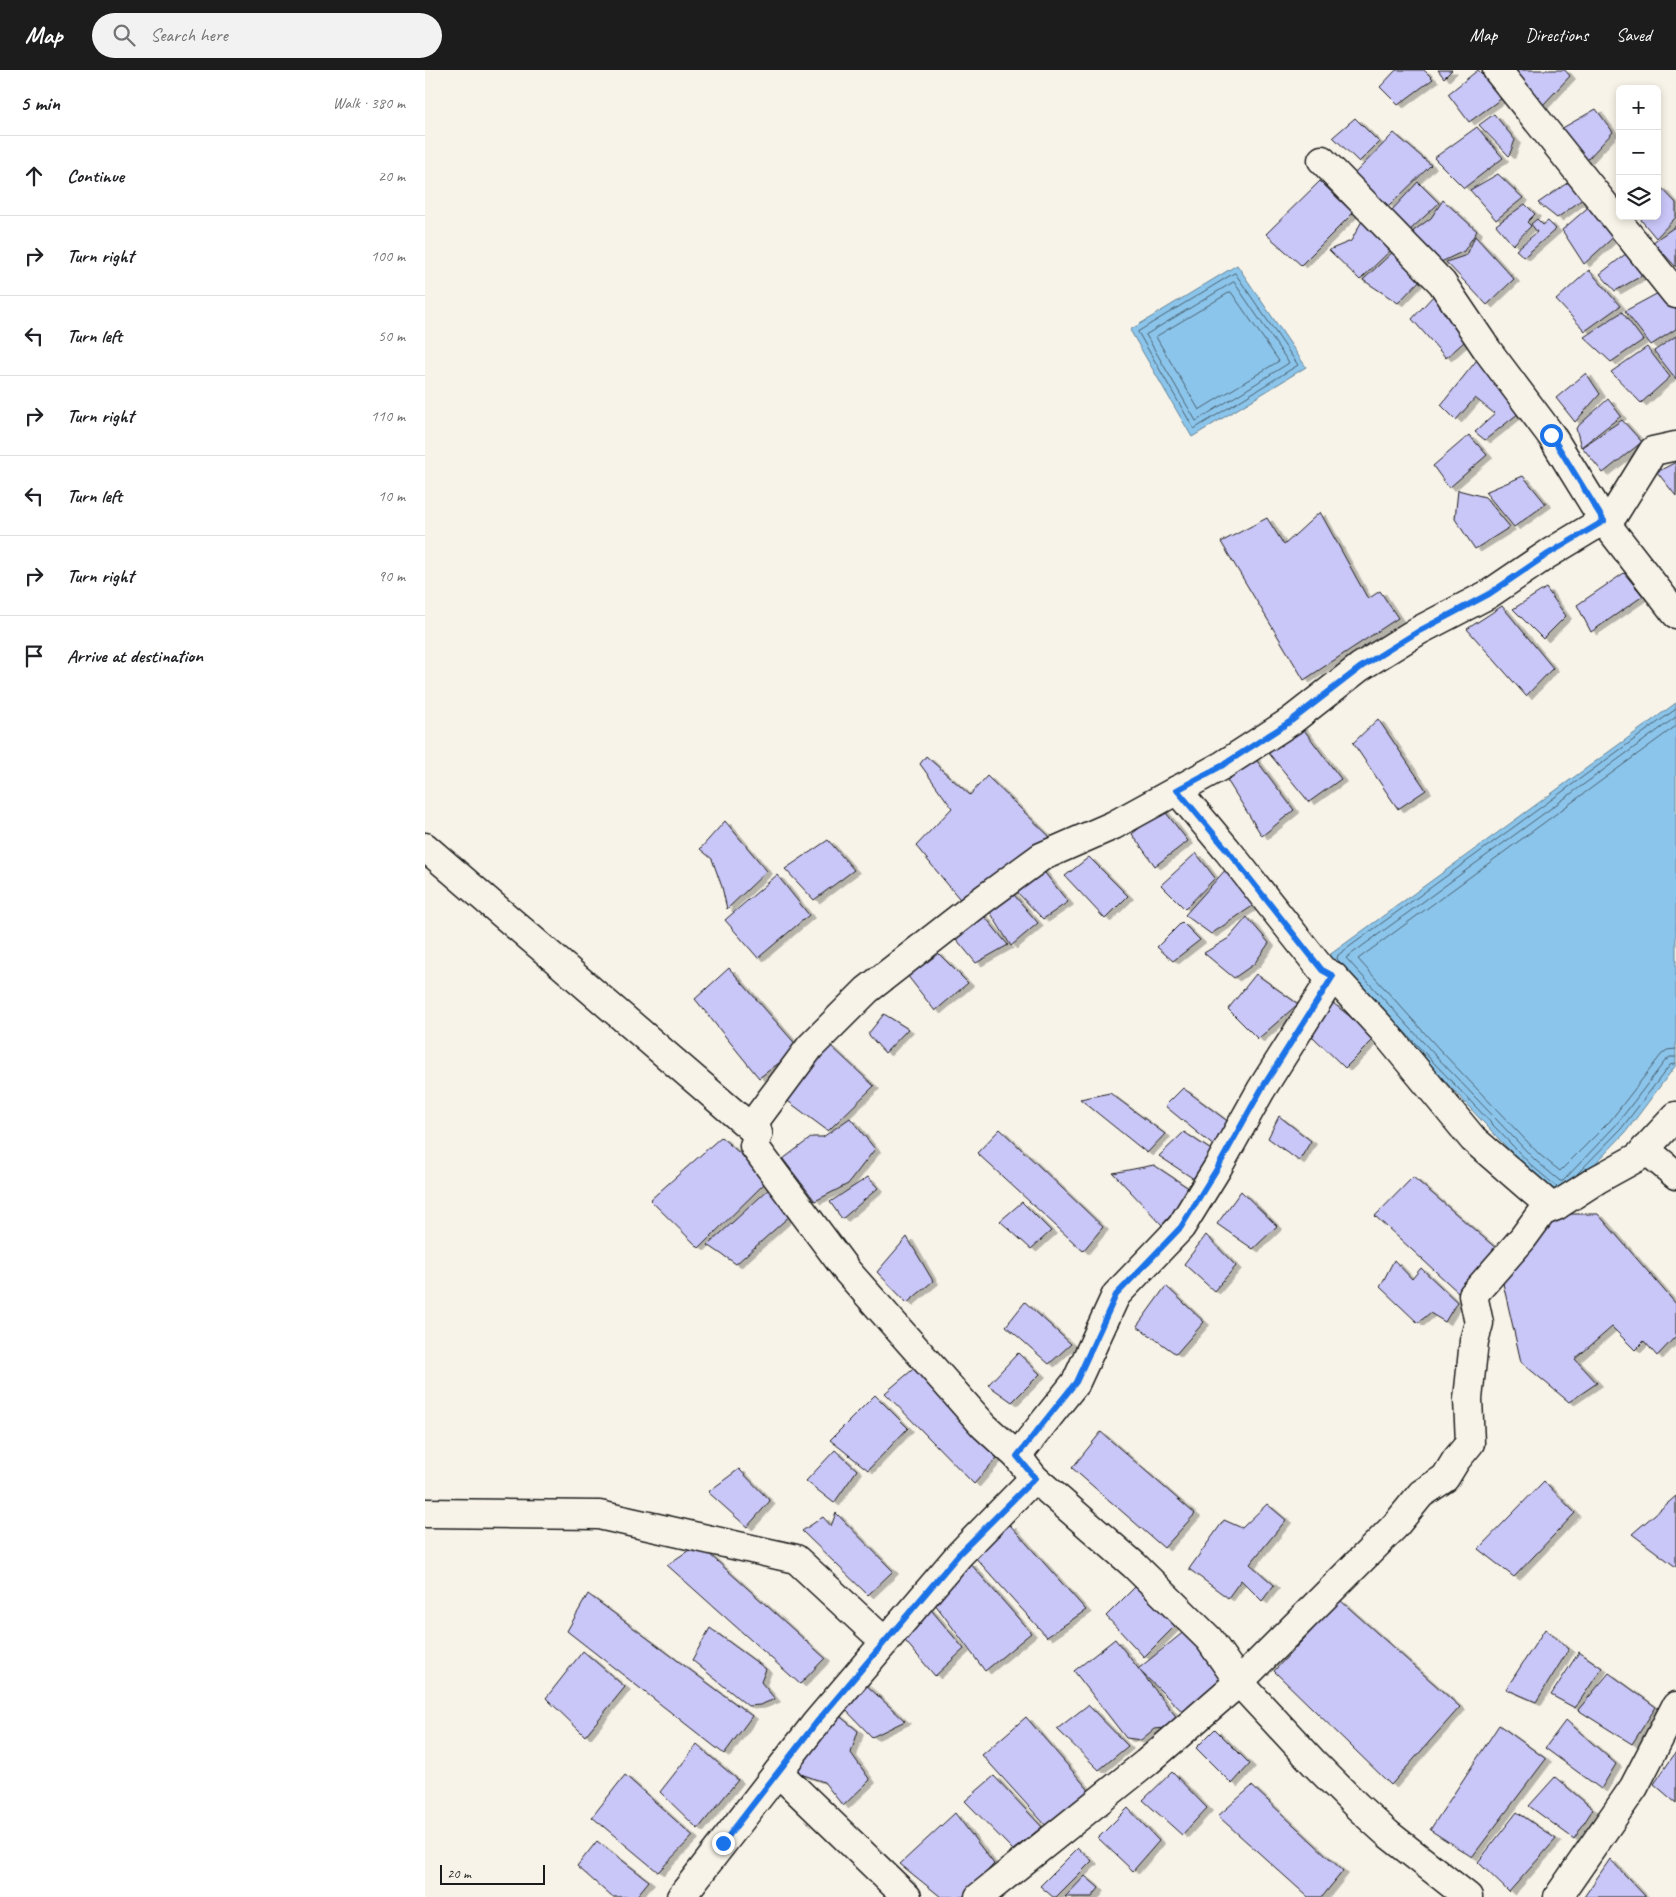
<!DOCTYPE html>
<html lang="en">
<head>
<meta charset="utf-8">
<style>
  :root { --surface:#fff; --page:#f2f2f2; --text:#202124; --muted:#757577; --line:#e0e0e0; --accent:#1c1c1c }
  body { margin:0; font-family:Caveat,sans-serif; background:var(--page); color:var(--text) }
  .controls { position:absolute; right:15px; top:15px; display:grid; overflow:hidden; border-radius:8px; box-shadow:0 2px 8px #0003 }
  .controls button { width:45px; height:45px; display:grid; place-items:center; padding:0; border:0; border-bottom:1px solid var(--line); background:var(--surface); color:var(--text); font:25px sans-serif }
  .scale { position:absolute; left:15px; bottom:12px; width:105px; box-sizing:border-box; padding-left:5px; border:2px solid #1c1c1c; border-top:0; font-size:14px; line-height:18px; white-space:nowrap; color:#1c1c1c; -webkit-text-stroke:4px #f7f3e8; paint-order:stroke }
  .stop { position:absolute; width:15px; height:15px; margin:-11px; border:4px solid #1a73e8; border-radius:50%; background:#fff }
  .stop.end { background:#1a73e8; border-color:#fff; box-shadow:0 1px 5px #0008 }
  .list { margin:0; padding:0; list-style:none }
  h2 { display:flex; justify-content:space-between; align-items:center; height:65px; margin:0; padding:0 20px; font-size:21px }
  h2 small { font-size:16px; font-weight:400; color:var(--muted) }
  .list li { display:grid; grid-template-columns:32px 1fr auto; gap:15px; align-items:center; box-sizing:border-box; height:80px; padding:0 20px; border-top:1px solid var(--line) }
  .list b { display:block; font-size:19px; white-space:nowrap }
  .list em { font-size:16px; font-style:normal; color:var(--muted) }
  .icon { flex:none; width:28px; height:28px; fill:none; stroke:currentColor; stroke-width:2; stroke-linecap:round; stroke-linejoin:round }
  .map { position:relative; flex:none; width:1251px; height:1827px; overflow:hidden }
  header { display:flex; align-items:center; gap:30px; box-sizing:border-box; height:70px; padding:0 25px; background:var(--accent); color:#fff }
  header strong { font-size:24px }
  nav { display:flex; gap:28px; margin-inline-start:auto; font-size:18px }
  .search { width:350px; height:45px; background:var(--page); display:flex; align-items:center; gap:12px; box-sizing:border-box; padding:0 18px; border-radius:28px; color:var(--muted); font-size:19px }
  main { display:flex }
  aside { flex:1; background:var(--surface) }
  .map>svg:first-child { display:block }
  .water { fill:#8cc5eb; stroke:#5f8198 }
  .lines { fill:none; stroke-linecap:round; stroke-linejoin:round }
  .shore { stroke:#49606f; stroke-width:1 }
  .building { fill:#c9c6f8; stroke:#1c1c1c; filter:url(#shadow) }
  .minor-casing { stroke:#1c1c1c; stroke-width:31 }
  .minor { stroke:#f7f3e8; stroke-width:28 }
  .route { stroke:#1a73e8; stroke-width:6 }
</style>
</head>
<body>
<header>
<strong>Map</strong>
<div class="search"><svg class="icon" aria-label="search" viewBox="0 0 24 24"><circle cx="10" cy="10" r="6"/><path d="M15 15l6 6"/></svg>Search here</div>
<nav><a>Map</a><a>Directions</a><a>Saved</a></nav>
</header>
<main>
<aside>
<h2>5 min<small>Walk · 380 m</small></h2>
<ul class="list">
<li><svg class="icon" aria-label="ahead" viewBox="0 0 24 24"><path d="M12 20V5M6 11l6-6 6 6"/></svg><div><b>Continue</b></div><em>20 m</em></li>
<li><svg class="icon" aria-label="right" viewBox="0 0 24 24"><path d="M7 20v-9h11M14 6l5 5-5 5"/></svg><div><b>Turn right</b></div><em>100 m</em></li>
<li><svg class="icon" aria-label="left" viewBox="0 0 24 24"><path d="M17 20v-9H6M10 6l-5 5 5 5"/></svg><div><b>Turn left</b></div><em>50 m</em></li>
<li><svg class="icon" aria-label="right" viewBox="0 0 24 24"><path d="M7 20v-9h11M14 6l5 5-5 5"/></svg><div><b>Turn right</b></div><em>110 m</em></li>
<li><svg class="icon" aria-label="left" viewBox="0 0 24 24"><path d="M17 20v-9H6M10 6l-5 5 5 5"/></svg><div><b>Turn left</b></div><em>10 m</em></li>
<li><svg class="icon" aria-label="right" viewBox="0 0 24 24"><path d="M7 20v-9h11M14 6l5 5-5 5"/></svg><div><b>Turn right</b></div><em>90 m</em></li>
<li><svg class="icon" aria-label="arrive" viewBox="0 0 24 24"><path d="M6 21V4h12l-3 4 3 4H6"/></svg><div><b>Arrive at destination</b></div></li>
</ul>
</aside>
<div class="map">
<svg width="1251" height="1827" viewBox="0 0 1251 1827">
  <defs>
    <filter id="shadow"><feDropShadow dx="5.5" dy="3" stdDeviation="0" flood-color="#0004"/></filter>
  </defs>
  <rect width="100%" height="100%" fill="#f7f3e8"/>
  <filter id="ink" filterUnits="userSpaceOnUse"><feTurbulence type="fractalNoise" baseFrequency=".02" numOctaves="2"/><feDisplacementMap in="SourceGraphic" scale="10" xChannelSelector="R" yChannelSelector="G"/><feConvolveMatrix kernelMatrix="1 2 1 2 8 2 1 2 1" color-interpolation-filters="sRGB"/></filter>
  <g filter="url(#ink)">
    <g class="water">
      <polygon points="812,195 881,297 767,367 705,260"/>
      <polygon points="1251,633 1251,995 1200,1063 1137,1128 1102,1099 903,886"/>
    </g>
    <g class="lines">
      <g class="shore">
        <polygon points="810,203 873,295 769,359 713,262"/>
        <polygon points="809,212 864,293 771,351 721,265"/>
        <polygon points="806,222 854,291 774,340 731,267"/>
        <polyline points="1251,647 921,888 1009,984 1110,1090 1135,1111 1138,1111 1191,1055 1240,991 1245,987 1251,987"/>
        <polyline points="1251,656 933,889 1014,979 1115,1085 1135,1101 1185,1051 1236,985 1242,980 1251,979"/>
        <polyline points="918,895 912,889 913,885 1251,639"/>
        <polyline points="973,955 1106,1095 1132,1117"/>
        <polyline points="1152,1104 1196,1059 1245,995 1251,993"/>
      </g>
    </g>
    <g class="building">
      <polygon points="971,0 999,0 1008,9 973,35 955,17"/>
      <polygon points="1013,0 1027,0 1019,8"/>
      <polygon points="1053,0 1080,26 1044,52 1023,24"/>
      <polygon points="1082,0 1140,0 1145,6 1117,36"/>
      <polygon points="1171,39 1188,62 1162,90 1134,60"/>
      <polygon points="1069,44 1090,70 1084,86 1054,55"/>
      <polygon points="930,48 954,72 934,92 908,67"/>
      <polygon points="1052,57 1078,88 1039,118 1009,88"/>
      <polygon points="969,63 1006,95 964,136 929,104"/>
      <polygon points="1073,104 1098,128 1071,150 1045,120"/>
      <polygon points="1148,109 1163,125 1132,148 1113,133"/>
      <polygon points="895,111 928,143 876,195 841,164"/>
      <polygon points="993,112 1014,133 984,161 965,142"/>
      <polygon points="1235,116 1251,133 1251,147 1231,168 1216,150 1218,146 1232,146 1232,122"/>
      <polygon points="1018,130 1052,161 1039,181 1016,192 987,162 1006,148"/>
      <polygon points="1168,133 1193,163 1159,194 1137,160"/>
      <polygon points="1100,134 1110,144 1102,152 1106,156 1088,175 1071,155"/>
      <polygon points="938,149 969,177 935,210 904,180 926,171"/>
      <polygon points="1112,149 1118,155 1123,151 1131,159 1099,187 1091,180 1112,162 1106,154"/>
      <polygon points="1251,156 1251,197 1228,172"/>
      <polygon points="1050,166 1089,209 1062,235 1021,192 1042,185"/>
      <polygon points="972,178 1000,205 973,233 938,210"/>
      <polygon points="1207,179 1225,201 1190,221 1175,204"/>
      <polygon points="1164,200 1195,236 1160,261 1131,230"/>
      <polygon points="1237,221 1251,237 1251,259 1226,275 1200,241"/>
      <polygon points="1009,225 1048,264 1021,288 987,249"/>
      <polygon points="1197,242 1218,270 1186,292 1159,267"/>
      <polygon points="1251,266 1251,309 1229,281"/>
      <polygon points="1222,277 1245,307 1216,333 1186,302"/>
      <polygon points="1055,286 1099,339 1060,370 1050,362 1070,344 1050,328 1031,350 1016,335"/>
      <polygon points="1161,303 1175,324 1150,352 1131,328"/>
      <polygon points="1183,329 1196,346 1156,377 1151,358"/>
      <polygon points="1197,350 1217,372 1178,403 1157,377"/>
      <polygon points="1044,365 1062,385 1024,418 1008,396"/>
      <polygon points="1251,392 1251,426 1232,402"/>
      <polygon points="1098,406 1121,434 1089,457 1060,422"/>
      <polygon points="1033,420 1060,427 1085,457 1050,479 1030,449"/>
      <polygon points="895,442 943,529 955,521 973,548 879,610 796,472 842,448 859,475"/>
      <polygon points="1199,503 1218,526 1166,562 1152,535"/>
      <polygon points="1121,518 1141,546 1118,569 1088,539"/>
      <polygon points="1077,536 1128,598 1101,626 1042,559"/>
      <polygon points="953,649 1001,720 973,739 928,673"/>
      <polygon points="876,656 916,709 884,732 842,681"/>
      <polygon points="501,686 545,725 562,706 626,768 538,833 491,776 527,738 495,694"/>
      <polygon points="829,687 869,740 837,766 802,710"/>
      <polygon points="738,739 763,771 730,796 707,764"/>
      <polygon points="300,751 342,801 302,839 297,817 287,789 275,779"/>
      <polygon points="403,770 429,800 389,830 360,799"/>
      <polygon points="771,783 790,808 760,839 736,815"/>
      <polygon points="664,787 703,826 680,849 640,806"/>
      <polygon points="616,798 643,832 618,849 586,816"/>
      <polygon points="802,798 835,831 786,864 760,845"/>
      <polygon points="352,805 384,845 333,888 300,850"/>
      <polygon points="584,819 613,853 586,876 562,837"/>
      <polygon points="556,842 583,875 551,893 527,864"/>
      <polygon points="822,847 844,873 829,894 809,908 779,883 804,868"/>
      <polygon points="757,852 775,870 748,891 732,877"/>
      <polygon points="512,882 543,913 510,941 482,905"/>
      <polygon points="304,898 374,978 334,1008 270,929"/>
      <polygon points="831,904 873,934 833,969 803,939"/>
      <polygon points="908,933 951,967 920,998 885,964"/>
      <polygon points="459,944 483,959 460,983 443,964"/>
      <polygon points="405,975 449,1016 403,1061 360,1029"/>
      <polygon points="758,1018 805,1053 790,1077 740,1036"/>
      <polygon points="685,1023 740,1064 722,1083 655,1029"/>
      <polygon points="854,1046 886,1071 874,1091 843,1068"/>
      <polygon points="425,1048 450,1079 423,1114 390,1131 358,1089 387,1067 398,1067"/>
      <polygon points="575,1059 678,1157 658,1181 552,1083"/>
      <polygon points="759,1062 789,1082 772,1111 734,1086"/>
      <polygon points="296,1067 318,1086 332,1093 343,1110 274,1178 225,1130"/>
      <polygon points="729,1095 768,1121 737,1155 688,1103"/>
      <polygon points="443,1107 453,1118 417,1149 405,1132"/>
      <polygon points="988,1107 1072,1179 1034,1223 950,1146"/>
      <polygon points="346,1117 367,1144 311,1194 283,1175"/>
      <polygon points="816,1121 852,1156 828,1179 792,1154"/>
      <polygon points="597,1132 626,1161 606,1179 575,1151"/>
      <polygon points="1143,1144 1173,1144 1251,1234 1251,1266 1232,1286 1219,1271 1210,1280 1187,1257 1150,1289 1172,1313 1144,1332 1096,1292 1077,1209 1120,1157"/>
      <polygon points="781,1165 811,1196 789,1221 759,1194"/>
      <polygon points="482,1167 508,1211 482,1233 452,1202"/>
      <polygon points="969,1190 987,1209 996,1198 1032,1232 1020,1252 1005,1243 993,1253 955,1217"/>
      <polygon points="741,1216 779,1252 751,1284 712,1256"/>
      <polygon points="600,1232 646,1274 624,1294 581,1256"/>
      <polygon points="593,1283 615,1304 587,1332 563,1315"/>
      <polygon points="493,1295 577,1382 549,1414 460,1323"/>
      <polygon points="450,1325 483,1358 443,1400 405,1370"/>
      <polygon points="676,1362 770,1444 739,1478 647,1398"/>
      <polygon points="410,1380 432,1400 409,1433 381,1411"/>
      <polygon points="314,1399 345,1431 322,1457 283,1422"/>
      <polygon points="1119,1411 1150,1443 1089,1507 1053,1479"/>
      <polygon points="1251,1426 1251,1497 1207,1464"/>
      <polygon points="842,1434 861,1450 825,1494 849,1515 837,1531 816,1510 803,1528 764,1499 799,1450 817,1458"/>
      <polygon points="411,1443 468,1501 443,1525 377,1461 398,1447 406,1456"/>
      <polygon points="585,1455 661,1540 622,1567 548,1485"/>
      <polygon points="273,1474 400,1588 375,1614 242,1495"/>
      <polygon points="544,1492 606,1563 560,1601 507,1530"/>
      <polygon points="717,1510 758,1548 719,1587 681,1546"/>
      <polygon points="163,1524 327,1646 299,1684 142,1561"/>
      <polygon points="915,1530 1035,1637 966,1715 849,1601"/>
      <polygon points="502,1535 539,1579 510,1606 476,1566"/>
      <polygon points="285,1558 341,1599 336,1612 350,1629 335,1635 323,1636 267,1590"/>
      <polygon points="1120,1559 1144,1579 1111,1632 1081,1619"/>
      <polygon points="761,1560 796,1599 789,1624 761,1645 713,1599"/>
      <polygon points="690,1569 753,1649 741,1658 729,1659 716,1670 701,1668 649,1601"/>
      <polygon points="158,1581 200,1617 160,1666 121,1628"/>
      <polygon points="1154,1582 1177,1598 1150,1638 1126,1625"/>
      <polygon points="1184,1603 1231,1637 1207,1674 1153,1640"/>
      <polygon points="438,1612 480,1651 447,1667 417,1636"/>
      <polygon points="663,1635 703,1676 674,1700 632,1659"/>
      <polygon points="407,1640 433,1661 426,1683 445,1710 418,1736 399,1712 364,1700"/>
      <polygon points="601,1647 668,1725 624,1759 557,1685"/>
      <polygon points="1141,1650 1191,1694 1176,1719 1120,1678"/>
      <polygon points="1074,1655 1121,1689 1047,1787 1005,1760"/>
      <polygon points="790,1659 825,1694 807,1714 771,1678"/>
      <polygon points="272,1675 313,1710 273,1759 235,1722"/>
      <polygon points="1251,1682 1251,1733 1229,1714"/>
      <polygon points="747,1702 782,1738 757,1765 718,1730"/>
      <polygon points="200,1705 268,1766 233,1802 167,1747"/>
      <polygon points="569,1706 617,1757 588,1780 540,1731"/>
      <polygon points="1130,1707 1168,1739 1149,1769 1104,1736"/>
      <polygon points="827,1716 918,1801 897,1827 883,1827 793,1746"/>
      <polygon points="703,1738 734,1771 708,1801 673,1768"/>
      <polygon points="1092,1742 1131,1769 1084,1822 1053,1792"/>
      <polygon points="530,1743 569,1794 538,1827 516,1827 475,1794"/>
      <polygon points="172,1771 224,1811 211,1827 187,1827 152,1796"/>
      <polygon points="653,1778 667,1791 631,1827 628,1827 615,1816"/>
      <polygon points="1185,1789 1221,1827 1159,1827"/>
      <polygon points="660,1806 674,1818 667,1827 640,1827"/>
    </g>
    <g class="lines">
      <g class="minor-casing">
        <g id="minor">
          <polyline points="1072,0 1251,224"/>
          <polyline points="897,90 1017,213 1063,281 1126,365 1179,451 1251,544"/>
          <polyline points="752,720 803,781 897,900 908,906 958,960 1048,1069 1123,1134 1131,1136"/>
          <polyline points="0,777 333,1064"/>
          <polyline points="1220,1079 1251,1105"/>
          <polyline points="592,1386 651,1312 691,1225 756,1157 793,1097 836,1020 908,906"/>
          <polyline points="0,1443 174,1445 371,1489 460,1572"/>
          <polyline points="353,1702 482,1827"/>
          <polyline points="256,1827 391,1653 534,1485 609,1408"/>
          <polyline points="554,1827 721,1693 814,1612 970,1456 996,1424 1020,1408 1031,1390 1045,1373 1043,1329 1049,1271 1054,1253 1048,1225 1098,1168 1117,1142 1131,1136 1173,1109 1213,1087 1251,1046"/>
          <polyline points="1043,1827 963,1764 932,1736 889,1693 814,1612 784,1569 709,1495 609,1408 592,1386 559,1356 422,1201 329,1076 333,1064 330,1051 385,977 442,920 556,831 616,787 689,755 798,695 866,651 935,597 993,561 1064,524 1123,484 1189,444 1228,381 1251,376"/>
          <polyline points="1133,1827 1209,1717 1251,1636"/>
        </g>
      </g>
      <use href="#minor" class="minor"/>
    </g>
  </g>
  <g class="lines" filter="url(#ink)">
    <polyline class="route" points="298,1773 391,1653 534,1484 610,1408 592,1386 651,1312 691,1225 756,1157 793,1097 836,1020 908,906 897,900 803,781 752,720 798,695 866,651 936,597 994,561 1064,524 1123,484 1179,451 1126,365"/>
  </g>
</svg>
<div class="controls">
<button>+</button>
<button>−</button>
<button><svg class="icon" aria-label="layers" viewBox="0 0 24 24"><path d="M12 4l9 5-9 5-9-5zM3 14l9 5 9-5"/></svg></button>
</div>
<div class="scale">20 m</div>
<div class="stop" style="left:1126px;top:365px"></div>
<div class="stop end" style="left:298px;top:1773px"></div>
</div>
</main>
</body>
</html>
